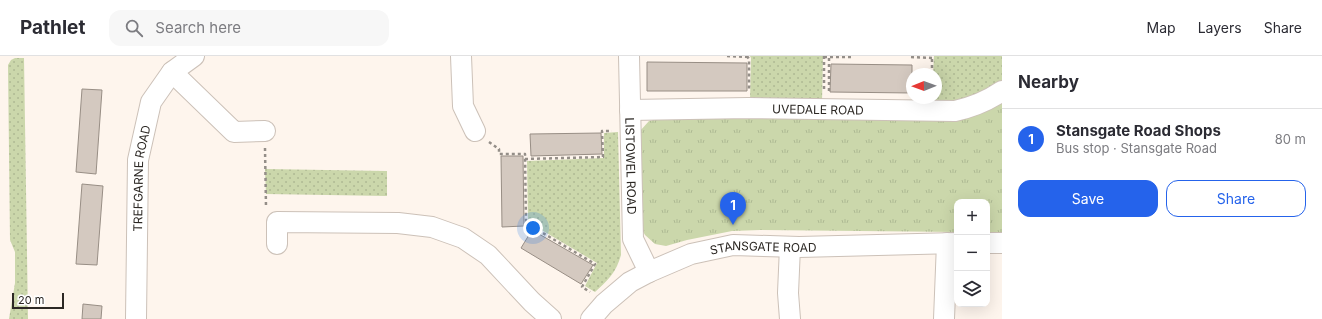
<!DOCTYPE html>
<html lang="en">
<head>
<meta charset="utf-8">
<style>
  :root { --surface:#fff; --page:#f7f7f7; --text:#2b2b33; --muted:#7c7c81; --line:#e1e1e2; --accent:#2563eb }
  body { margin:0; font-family:Inter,sans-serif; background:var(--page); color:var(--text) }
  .controls { position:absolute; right:12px; bottom:12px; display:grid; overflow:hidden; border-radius:8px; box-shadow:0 4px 16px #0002 }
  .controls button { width:36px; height:36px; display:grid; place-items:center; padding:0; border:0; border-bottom:1px solid var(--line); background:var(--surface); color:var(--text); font:20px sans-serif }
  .compass { position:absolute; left:906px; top:12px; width:36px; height:36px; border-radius:50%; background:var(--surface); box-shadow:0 4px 16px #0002; rotate:269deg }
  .scale { position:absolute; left:12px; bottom:10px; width:52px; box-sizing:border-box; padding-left:4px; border:2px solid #2c2824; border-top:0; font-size:11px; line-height:14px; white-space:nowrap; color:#2c2824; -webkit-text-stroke:3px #fff; paint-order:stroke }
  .you { position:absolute; left:533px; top:172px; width:14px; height:14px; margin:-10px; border:3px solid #fff; border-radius:50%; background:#1a73e8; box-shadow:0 0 0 6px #1a73e833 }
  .badge { display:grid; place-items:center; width:26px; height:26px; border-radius:50%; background:var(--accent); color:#fff; font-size:13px; font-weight:700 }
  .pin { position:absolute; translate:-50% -33px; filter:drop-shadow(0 1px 2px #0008) }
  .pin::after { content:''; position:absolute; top:21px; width:14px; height:12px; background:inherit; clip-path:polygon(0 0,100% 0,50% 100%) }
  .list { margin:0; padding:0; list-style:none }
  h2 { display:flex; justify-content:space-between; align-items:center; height:52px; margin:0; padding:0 16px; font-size:17px }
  h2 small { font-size:13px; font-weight:400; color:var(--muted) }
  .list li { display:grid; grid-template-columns:26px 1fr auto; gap:12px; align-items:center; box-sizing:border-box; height:60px; padding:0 16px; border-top:1px solid var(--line) }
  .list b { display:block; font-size:15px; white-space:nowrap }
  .list p { margin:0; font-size:13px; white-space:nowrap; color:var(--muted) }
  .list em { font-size:13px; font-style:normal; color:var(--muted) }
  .actions { display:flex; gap:8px; padding:12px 16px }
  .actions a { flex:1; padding:9px 0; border:1px solid var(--accent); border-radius:12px; text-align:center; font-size:14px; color:var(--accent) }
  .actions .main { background:var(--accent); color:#fff }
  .icon { flex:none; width:22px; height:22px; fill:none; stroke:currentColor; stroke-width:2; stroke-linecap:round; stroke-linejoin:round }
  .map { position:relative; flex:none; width:1002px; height:263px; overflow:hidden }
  header { display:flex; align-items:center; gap:24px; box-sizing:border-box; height:56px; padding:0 20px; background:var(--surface); border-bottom:1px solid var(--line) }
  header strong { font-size:19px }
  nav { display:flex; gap:22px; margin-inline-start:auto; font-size:14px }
  .search { width:280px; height:36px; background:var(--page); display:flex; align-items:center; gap:10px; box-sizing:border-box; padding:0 14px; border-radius:12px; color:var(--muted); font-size:15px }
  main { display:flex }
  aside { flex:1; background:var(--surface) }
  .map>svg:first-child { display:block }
  .grass { fill:url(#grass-dots) }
  .park { fill:url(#park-tufts) }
  .building { fill:#d4c9c0; stroke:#988e85 }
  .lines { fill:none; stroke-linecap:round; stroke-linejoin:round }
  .minor-casing { stroke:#ccc1b8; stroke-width:22 }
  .path { stroke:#948e88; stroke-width:2.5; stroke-dasharray:3 3; stroke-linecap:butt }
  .minor { stroke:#fff; stroke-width:20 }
  .labels { text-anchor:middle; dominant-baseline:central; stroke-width:3; stroke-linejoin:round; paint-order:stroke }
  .street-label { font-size:12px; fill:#2c2824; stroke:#fff }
</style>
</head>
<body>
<header>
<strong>Pathlet</strong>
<div class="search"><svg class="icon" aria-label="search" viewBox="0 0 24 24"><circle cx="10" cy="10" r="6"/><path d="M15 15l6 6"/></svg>Search here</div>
<nav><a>Map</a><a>Layers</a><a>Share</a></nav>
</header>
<main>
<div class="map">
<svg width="1002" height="263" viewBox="0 0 1002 263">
  <defs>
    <pattern id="grass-dots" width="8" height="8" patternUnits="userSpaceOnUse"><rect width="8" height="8" fill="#cbd7ab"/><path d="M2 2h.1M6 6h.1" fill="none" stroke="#aeb993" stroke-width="1.8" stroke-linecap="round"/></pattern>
    <pattern id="park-tufts" width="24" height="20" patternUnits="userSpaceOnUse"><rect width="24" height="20" fill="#cbd7ab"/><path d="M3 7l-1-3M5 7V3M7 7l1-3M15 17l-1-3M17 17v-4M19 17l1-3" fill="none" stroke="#aeb993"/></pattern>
  </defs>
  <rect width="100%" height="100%" fill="#fef5ed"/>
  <g class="grass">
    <polygon points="750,0 823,0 822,46 750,45 751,2"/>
    <polygon points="934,0 1002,0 1002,25 980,39 956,47 933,47 933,42 936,42 936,18 933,18"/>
    <polygon points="15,2 24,2 28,263 9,263 15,227 15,196 10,184 8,9 11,4"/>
    <path d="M618 76 621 199C616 217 608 224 595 236L585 230 597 207 528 166 527 105 604 102V77Z"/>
    <polygon points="265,113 387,115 387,140 266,138"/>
  </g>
  <polygon class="park" points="1002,45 1002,176 987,176 987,146 957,146 957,176 760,174 732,175 687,184 666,190 655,188 645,179 640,170 640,75 649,65 657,63 931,62"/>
  <g class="building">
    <polygon points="647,6 747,7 747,35 647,35"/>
    <polygon points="831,8 912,9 912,37 830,36"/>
    <polygon points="82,33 102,34 96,118 76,116"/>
    <polygon points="601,77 602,98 531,100 530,78"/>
    <polygon points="501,100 523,100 524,170 502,171"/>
    <polygon points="82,128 103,130 97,209 76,208"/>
    <polygon points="532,174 593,209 581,228 521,192"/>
    <polygon points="83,248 102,250 101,263 82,263"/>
  </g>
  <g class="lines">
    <g class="minor-casing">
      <g id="minor">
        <polyline points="461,0 463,50 475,75"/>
        <path id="s1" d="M629 0 633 183 649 216"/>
        <polyline points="172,16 234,76 265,75"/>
        <path id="s2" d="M630 54 748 52 955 55C973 51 986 46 1002 35"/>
        <polyline points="987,187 1002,187"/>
        <polyline points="277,188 277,166 398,167 432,171 463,182 488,199 532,246 551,263"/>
        <path id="s3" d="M136 263 138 104 151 46 172 16 194 0"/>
        <path id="s4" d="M591 263 604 248 630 226 649 216 691 198 733 189 799 191 957 187"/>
        <polyline points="790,263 788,237 790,191"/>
        <polyline points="944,263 947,187"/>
      </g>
    </g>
    <g class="path">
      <polyline points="727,0 748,1"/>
      <polyline points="747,0 749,3 749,34"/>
      <polyline points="824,0 824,35"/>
      <polyline points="824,1 853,1"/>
      <polyline points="911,1 932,2"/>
      <polyline points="932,18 932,0"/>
      <polyline points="829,35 829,0"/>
      <polyline points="489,86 499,93 499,98 525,98 526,167 595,208 582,231 590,236"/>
      <polyline points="265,92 266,151"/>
      <polyline points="525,103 603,101 602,75 612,75"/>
    </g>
    <use href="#minor" class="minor"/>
  </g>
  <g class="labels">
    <g class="street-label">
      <text stroke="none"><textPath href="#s2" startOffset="188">UVEDALE ROAD</textPath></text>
      <text stroke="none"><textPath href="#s1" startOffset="110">LISTOWEL ROAD</textPath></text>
      <text stroke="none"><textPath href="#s3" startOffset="141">TREFGARNE ROAD</textPath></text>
      <text stroke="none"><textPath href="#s4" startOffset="194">STANSGATE ROAD</textPath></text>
    </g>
  </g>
</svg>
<div class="controls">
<button>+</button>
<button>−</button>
<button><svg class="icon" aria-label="layers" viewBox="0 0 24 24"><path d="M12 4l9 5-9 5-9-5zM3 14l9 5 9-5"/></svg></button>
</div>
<svg class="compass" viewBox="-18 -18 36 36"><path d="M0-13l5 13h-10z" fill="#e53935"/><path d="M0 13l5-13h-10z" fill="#7c7c81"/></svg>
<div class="scale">20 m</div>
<div class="you"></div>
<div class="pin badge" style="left:733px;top:169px">1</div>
</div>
<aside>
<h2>Nearby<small></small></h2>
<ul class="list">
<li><span class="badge">1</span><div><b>Stansgate Road Shops</b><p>Bus stop · Stansgate Road</p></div><em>80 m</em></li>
</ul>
<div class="actions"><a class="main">Save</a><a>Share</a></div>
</aside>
</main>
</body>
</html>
